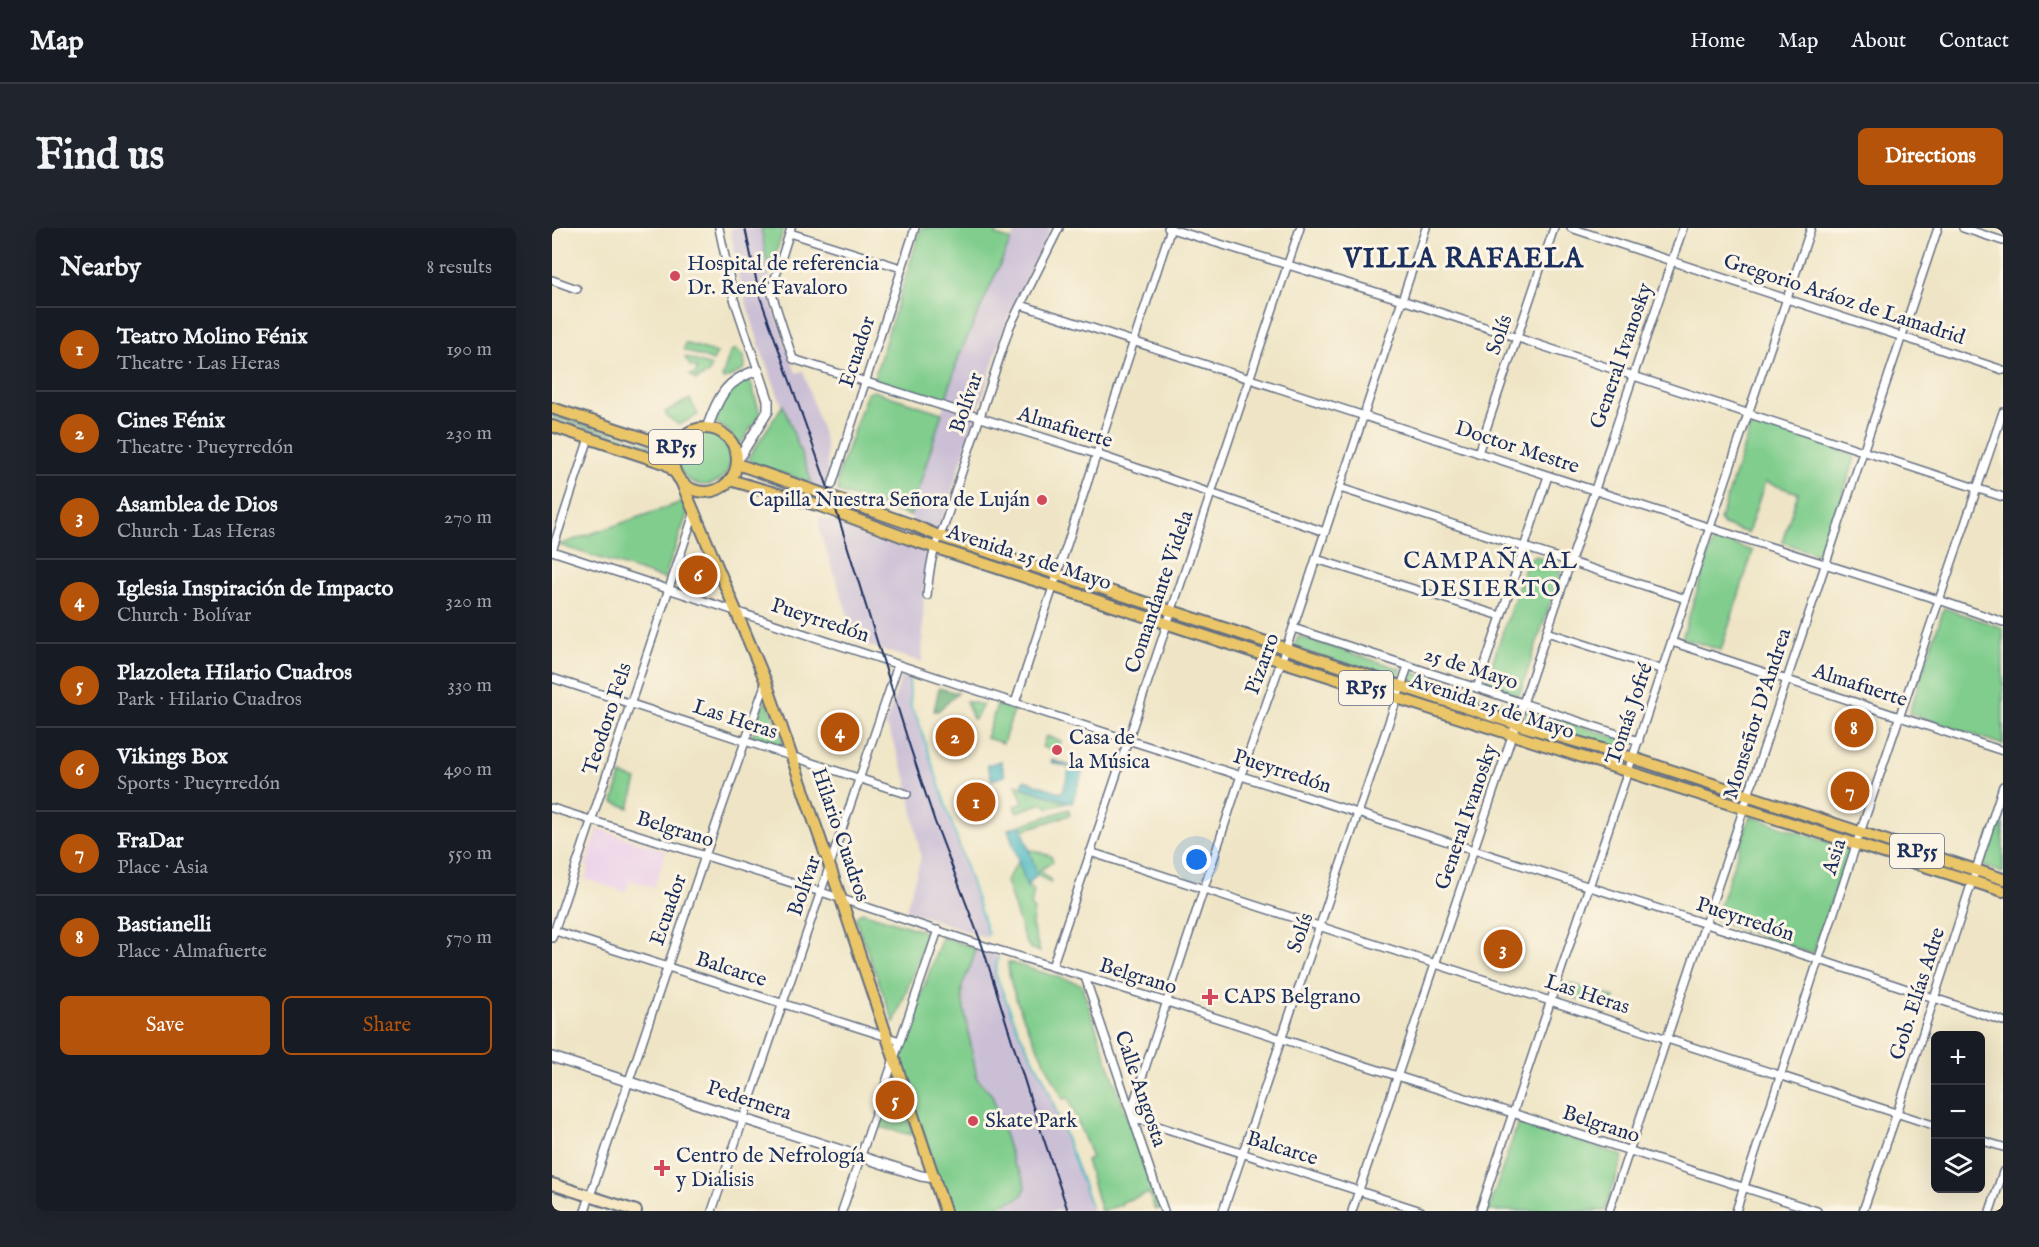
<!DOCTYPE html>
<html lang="en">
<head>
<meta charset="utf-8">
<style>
  :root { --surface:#171b24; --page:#20242c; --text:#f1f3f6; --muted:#9ea1a6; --line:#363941; --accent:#b45309 }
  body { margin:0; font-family:"IM FELL English",serif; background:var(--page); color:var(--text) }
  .controls { position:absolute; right:18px; bottom:18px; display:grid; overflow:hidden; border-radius:9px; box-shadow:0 6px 24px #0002 }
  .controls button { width:54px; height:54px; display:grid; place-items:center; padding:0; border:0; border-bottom:2px solid var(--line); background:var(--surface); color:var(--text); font:30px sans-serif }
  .you { position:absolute; left:645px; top:632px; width:21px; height:21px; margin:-15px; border:4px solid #fff; border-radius:50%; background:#1a73e8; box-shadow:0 0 0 9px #1a73e833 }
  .badge { display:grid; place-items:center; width:39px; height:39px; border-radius:50%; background:var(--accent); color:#fff; font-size:20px; font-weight:700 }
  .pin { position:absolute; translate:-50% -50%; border:3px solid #fff; box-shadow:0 2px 6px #0006 }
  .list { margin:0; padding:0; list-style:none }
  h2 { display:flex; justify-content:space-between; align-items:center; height:78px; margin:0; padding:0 24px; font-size:26px }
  h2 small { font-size:20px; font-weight:400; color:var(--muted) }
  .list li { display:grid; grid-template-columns:39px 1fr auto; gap:18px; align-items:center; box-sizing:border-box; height:84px; padding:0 24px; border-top:2px solid var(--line) }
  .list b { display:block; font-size:22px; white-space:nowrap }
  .list p { margin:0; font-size:20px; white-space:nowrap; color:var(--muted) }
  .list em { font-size:20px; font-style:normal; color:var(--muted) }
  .actions { display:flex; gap:12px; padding:18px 24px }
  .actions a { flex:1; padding:14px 0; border:2px solid var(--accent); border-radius:9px; text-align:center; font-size:21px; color:var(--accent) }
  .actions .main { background:var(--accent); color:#fff }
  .icon { flex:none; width:33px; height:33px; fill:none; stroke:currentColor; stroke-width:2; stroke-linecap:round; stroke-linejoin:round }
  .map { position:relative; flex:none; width:1451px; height:983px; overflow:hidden; border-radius:9px }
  header { display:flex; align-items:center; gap:36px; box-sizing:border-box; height:84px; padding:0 30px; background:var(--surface); border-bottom:2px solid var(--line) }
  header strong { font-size:28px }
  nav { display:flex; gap:33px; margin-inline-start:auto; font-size:21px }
  .intro { display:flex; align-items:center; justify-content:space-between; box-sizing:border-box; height:144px; padding:0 36px }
  h1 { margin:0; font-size:42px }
  .button { padding:15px 27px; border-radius:9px; background:var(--accent); color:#fff; font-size:21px; font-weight:700 }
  main { display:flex; gap:36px; padding:0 36px }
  aside { flex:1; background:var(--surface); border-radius:9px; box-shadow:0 6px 24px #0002 }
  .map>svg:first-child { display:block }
  .built { fill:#ecd1ea }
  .industrial { fill:#cbbfd5 }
  .green { fill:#80cd8d; stroke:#4e7e76; stroke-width:1.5 }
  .forest { fill:#68b078; stroke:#42706b; stroke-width:1.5 }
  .water { fill:#49b8c1; stroke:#327490; stroke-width:1.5 }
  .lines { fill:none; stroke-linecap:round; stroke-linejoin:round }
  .stream { stroke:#49b8c1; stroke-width:2 }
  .minor-casing { stroke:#656f82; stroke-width:10 }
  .tertiary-casing { stroke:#656f82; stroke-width:12 }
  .secondary-casing { stroke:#656f82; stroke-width:14 }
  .primary-casing { stroke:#656f82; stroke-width:14 }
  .minor { stroke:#fff; stroke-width:7 }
  .tertiary { stroke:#fff; stroke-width:9 }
  .secondary { stroke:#f7e8c3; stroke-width:10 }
  .primary { stroke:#ebc669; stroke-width:10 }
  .rail { stroke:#1b2f5e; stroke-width:2 }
  .poi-dot { fill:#d1495b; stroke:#fcf5e5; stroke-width:2 }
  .labels { text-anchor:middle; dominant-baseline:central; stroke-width:6; stroke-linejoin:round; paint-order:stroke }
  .shield { fill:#fcf5e5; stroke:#5e6a86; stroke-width:1.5 }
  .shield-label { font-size:20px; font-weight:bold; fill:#1b2f5e }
  .poi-label { font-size:21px; fill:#1b2f5e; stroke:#fcf5e5; text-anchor:start }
  .street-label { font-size:21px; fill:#1b2f5e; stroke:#fcf5e5 }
  .quarter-label { font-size:24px; letter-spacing:1.5px; fill:#1b2f5e; stroke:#fcf5e5 }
  .district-label { font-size:27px; font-weight:bold; letter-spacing:1.5px; fill:#1b2f5e; stroke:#fcf5e5 }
</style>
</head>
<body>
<header>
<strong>Map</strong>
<nav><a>Home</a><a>Map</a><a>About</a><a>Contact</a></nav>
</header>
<div class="intro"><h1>Find us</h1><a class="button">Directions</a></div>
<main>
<aside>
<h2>Nearby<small>8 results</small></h2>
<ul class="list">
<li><span class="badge">1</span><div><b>Teatro Molino Fénix</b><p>Theatre · Las Heras</p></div><em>190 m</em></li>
<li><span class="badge">2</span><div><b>Cines Fénix</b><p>Theatre · Pueyrredón</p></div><em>230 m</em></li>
<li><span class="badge">3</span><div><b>Asamblea de Dios</b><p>Church · Las Heras</p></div><em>270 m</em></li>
<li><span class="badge">4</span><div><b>Iglesia Inspiración de Impacto</b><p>Church · Bolívar</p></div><em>320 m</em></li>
<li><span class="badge">5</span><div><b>Plazoleta Hilario Cuadros</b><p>Park · Hilario Cuadros</p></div><em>330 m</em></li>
<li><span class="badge">6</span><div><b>Vikings Box</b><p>Sports · Pueyrredón</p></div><em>490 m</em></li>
<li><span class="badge">7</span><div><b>FraDar</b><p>Place · Asia</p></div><em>550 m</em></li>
<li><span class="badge">8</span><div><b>Bastianelli</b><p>Place · Almafuerte</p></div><em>570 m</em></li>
</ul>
<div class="actions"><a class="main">Save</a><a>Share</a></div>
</aside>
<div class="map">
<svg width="1451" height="983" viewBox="0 0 1451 983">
  <rect width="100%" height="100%" fill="#fcf5e5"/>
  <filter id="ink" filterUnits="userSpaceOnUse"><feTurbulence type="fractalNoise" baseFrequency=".0167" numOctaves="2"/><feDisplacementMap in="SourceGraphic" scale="12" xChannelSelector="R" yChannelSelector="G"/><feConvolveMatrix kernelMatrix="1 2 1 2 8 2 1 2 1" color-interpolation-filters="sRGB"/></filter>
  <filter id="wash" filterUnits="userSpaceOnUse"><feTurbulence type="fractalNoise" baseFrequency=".008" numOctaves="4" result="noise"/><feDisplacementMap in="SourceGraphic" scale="24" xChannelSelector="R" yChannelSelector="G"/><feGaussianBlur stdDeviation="1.35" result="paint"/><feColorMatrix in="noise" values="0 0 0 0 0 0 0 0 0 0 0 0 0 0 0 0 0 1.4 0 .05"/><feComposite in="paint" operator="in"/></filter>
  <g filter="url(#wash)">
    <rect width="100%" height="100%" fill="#efe5c6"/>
    <polygon class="built" points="46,601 114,623 102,660 78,652 74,664 33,651 37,639 34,638 36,632"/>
    <g class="industrial">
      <polygon points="178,0 209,0 217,47 215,63 244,145 251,143 274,216 276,247 282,264 261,259 210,125 186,48"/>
      <polygon points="465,0 499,0 454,94 388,300 383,304 362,293 358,288 360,281 407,128"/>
      <polygon points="267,289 376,324 372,359 370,434 305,414 267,301"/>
      <polygon points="350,447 357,451 359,480 366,492 436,706 435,710 354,682 369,630 355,552 336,500 333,498"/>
      <polygon points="423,720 445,728 443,745 467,804 493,853 531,952 541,983 452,983 455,975 473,962 472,958 469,944 462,938 440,867 425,851 410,761 421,732"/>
    </g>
    <g class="green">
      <polygon points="209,0 232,0 217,47"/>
      <polygon points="369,0 446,0 444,7 459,12 407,128 393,174 328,155 322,150"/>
      <polygon points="133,115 162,124 165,125 161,133 132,122"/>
      <polygon points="184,121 192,128 193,139 190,143 173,151 170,150 178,124"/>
      <polygon points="133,129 159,138 157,145 144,152 138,147 144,146 145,140 138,138"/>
      <path d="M195 152 199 155 208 186 185 221C183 208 176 200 163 195L173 166Z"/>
      <polygon points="321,163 390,185 358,288 286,264 286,248 315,165"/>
      <polygon points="138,171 146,187 127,197 115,188 113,184"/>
      <polygon points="231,177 260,255 204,237 198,232 197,229"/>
      <polygon points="0,186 111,221 110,224 0,189"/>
      <polygon points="1205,194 1300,226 1303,230 1272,324 1266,327 1230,314 1246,265 1213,254 1196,305 1172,297 1168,292 1198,199"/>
      <circle cx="152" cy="231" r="26"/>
      <polygon points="133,273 137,281 112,351 7,317"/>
      <polygon points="1165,311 1201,323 1169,422 1130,410 1161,313"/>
      <polygon points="394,316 487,346 486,349 393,318"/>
      <polygon points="983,328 1005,336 1009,343 968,465 961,467 937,460 934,453 976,331"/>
      <polygon points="514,354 607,385 607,387 514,357"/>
      <polygon points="1392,380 1451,400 1451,517 1357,485"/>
      <polygon points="625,390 718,421 717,423 624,392"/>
      <polygon points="746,408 849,441 846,453 742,420"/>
      <polygon points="741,429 834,460 834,462 741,431"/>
      <polygon points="859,444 963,478 959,490 855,456"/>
      <polygon points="414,473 431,477 423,491 421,491"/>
      <polygon points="212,474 216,475 231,513 229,518 200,508"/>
      <polygon points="445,477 462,482 451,515 434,510"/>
      <polygon points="974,481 1078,514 1074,526 971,493"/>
      <polygon points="971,503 1065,531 1064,533 971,505"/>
      <polygon points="494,508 509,513 506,524 490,519"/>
      <polygon points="1088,538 1181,569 1180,571 1087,540"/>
      <polygon points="69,547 85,552 77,580 61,574"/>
      <polygon points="464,556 470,559 515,574 497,580 491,575 464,584 462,578 471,575"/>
      <polygon points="1451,577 1451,645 1431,638"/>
      <polygon points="517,581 518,587 471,602 469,597"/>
      <polygon points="1198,588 1297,621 1261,726 1163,692"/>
      <polygon points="1316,612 1409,643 1408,645 1315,614"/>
      <polygon points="477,621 499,628 501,634 488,642 499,653 498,655 485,646"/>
      <polygon points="467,632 475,659 482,662 479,679 482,682 480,697 488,724 478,720 473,713 454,653"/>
      <polygon points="310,684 377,705 342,795 303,690"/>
      <path d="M390 709 423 720 421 732 410 758V769L425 851 440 867 462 937C469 943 478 960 469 968 464 972 453 975 447 978L445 983H397L346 831Z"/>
      <path d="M456 734 529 756 607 981 603 982 597 965 570 974V977L549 983 534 932 540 929 516 870 511 871C495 836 456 770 456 734Z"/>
      <polygon points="1017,755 1063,770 1059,782 1013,767"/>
      <polygon points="343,854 346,855 361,907 326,899 340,855"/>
      <polygon points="967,892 1071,928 1053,983 936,983"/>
    </g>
    <polygon class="forest" points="387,460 406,465 386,483 382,483"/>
    <g class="water">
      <polygon points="500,532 531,542 520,575 469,559 472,552 510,565 518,540 499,534"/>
      <polygon points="449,533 453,548 440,552 435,537"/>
      <polygon points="469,597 485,646 475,659 456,601"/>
    </g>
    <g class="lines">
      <g class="stream">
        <polyline points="357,451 359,480 366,492 436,706"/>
        <polyline points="446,730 443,745 467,804 493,853 539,978"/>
      </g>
    </g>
  </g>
  <g filter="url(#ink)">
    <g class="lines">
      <g class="minor-casing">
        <g id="minor">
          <polyline points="167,0 182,71 206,142"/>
          <polyline points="239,0 219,63 241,131 544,226 773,304"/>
          <polyline points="616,0 850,72 1451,269"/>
          <polyline points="1019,0 1451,142"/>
          <polyline points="1411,0 1451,13"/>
          <polyline points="238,5 349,40"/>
          <polyline points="0,52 25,61"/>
          <polyline points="469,77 1168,303 1387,372 1451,394"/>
          <polyline points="926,225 1002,0"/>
          <polyline points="280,257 363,0"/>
          <polyline points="788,260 1134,371"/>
          <polyline points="0,323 576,512 1277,735 1451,793"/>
          <polyline points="0,323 37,210"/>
          <polyline points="764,331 949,388"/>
          <path d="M375 368C377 343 380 321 392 298L458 98 507 0"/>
          <polyline points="741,400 1087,513"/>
          <polyline points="995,404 1111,442"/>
          <polyline points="1120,414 1451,523"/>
          <polyline points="0,450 355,566"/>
          <polyline points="925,460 996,248"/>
          <polyline points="463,475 619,0"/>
          <polyline points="0,580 269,664 423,715 615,774 1265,983"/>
          <polyline points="538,624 1384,898"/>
          <polyline points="0,702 348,813"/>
          <polyline points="0,710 143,283"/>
          <polyline points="500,739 748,0"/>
          <polyline points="533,749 612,983"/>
          <polyline points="579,883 689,547 741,400 874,0"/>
          <polyline points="581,890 869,983"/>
          <polyline points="1428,912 1451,919"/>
          <polyline points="33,983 153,628 214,454"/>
          <polyline points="160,983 346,437"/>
          <polyline points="290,983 386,702"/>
          <polyline points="671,983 856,438"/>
          <polyline points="800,983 1131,0"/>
          <path d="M928 983C1041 656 1147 327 1259 0"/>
          <polyline points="1057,983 1386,0"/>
          <polyline points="1184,983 1308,605 1451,184"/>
          <polyline points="1311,983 1345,885 1451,558"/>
          <polyline points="1438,983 1451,944"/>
        </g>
      </g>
      <g class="tertiary-casing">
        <g id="tertiary">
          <path d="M155 200C167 169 172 153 206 142L216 172V183L185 233"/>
          <polyline points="0,829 369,948 383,950"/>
        </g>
      </g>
      <g class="secondary-casing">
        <polyline id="secondary" points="0,956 84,983"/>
      </g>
      <g class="primary-casing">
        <g id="primary">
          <polyline points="0,180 110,216 124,219"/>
          <polyline points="0,198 112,235 117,238 124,246"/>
          <circle cx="153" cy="232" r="32"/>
          <polyline points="185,236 361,297 387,308 629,386 964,496 1081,530 1451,651"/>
          <polyline points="178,252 268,278 357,311 729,433 1451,663"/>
          <polyline points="129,253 214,454 289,671 393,983"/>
        </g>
      </g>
      <use href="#minor" class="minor"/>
      <use href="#tertiary" class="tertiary"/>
      <use href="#secondary" class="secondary"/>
      <use href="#primary" class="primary"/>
      <polyline class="rail" points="193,0 208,69 285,285 358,519 383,594 430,717 478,870 516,983"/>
    </g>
  </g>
  <g class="poi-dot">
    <circle cx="123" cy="48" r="6"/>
    <circle cx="490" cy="272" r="6"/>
    <circle cx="505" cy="522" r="6"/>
    <path d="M655 760h6v6h6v6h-6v6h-6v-6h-6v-6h6z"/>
    <circle cx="421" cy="893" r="6"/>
    <path d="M107 931h6v6h6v6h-6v6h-6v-6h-6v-6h6z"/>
  </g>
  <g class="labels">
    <g class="shield">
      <rect x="97" y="202" width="54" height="34" rx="4.5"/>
      <rect x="787" y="443" width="54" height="34" rx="4.5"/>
      <rect x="1338" y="606" width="54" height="34" rx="4.5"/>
    </g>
    <g class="shield-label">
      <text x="124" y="219">RP55</text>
      <text x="814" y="460">RP55</text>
      <text x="1365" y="623">RP55</text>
    </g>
    <g class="poi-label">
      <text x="135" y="36">Hospital de referencia<tspan x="135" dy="24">Dr. René Favaloro</tspan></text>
      <text x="478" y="272" text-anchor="end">Capilla Nuestra Señora de Luján</text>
      <text x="517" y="510">Casa de<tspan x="517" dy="24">la Música</tspan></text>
      <text x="672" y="769">CAPS Belgrano</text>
      <text x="433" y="893">Skate Park</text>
      <text x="124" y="928">Centro de Nefrología<tspan x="124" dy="24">y Dialisis</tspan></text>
    </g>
    <g class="street-label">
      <text transform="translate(1292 72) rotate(18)">Gregorio Aráoz de Lamadrid</text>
      <text transform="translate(948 107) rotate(-71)">Solís</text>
      <text transform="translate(306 124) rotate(-72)">Ecuador</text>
      <text transform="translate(1070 128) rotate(-71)">General Ivanosky</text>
      <text transform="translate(415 175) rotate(-71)">Bolívar</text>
      <text transform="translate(513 200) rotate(17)">Almafuerte</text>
      <text transform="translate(965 220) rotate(18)">Doctor Mestre</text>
      <text transform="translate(477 330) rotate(18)">Avenida 25 de Mayo</text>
      <text transform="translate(608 364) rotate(-71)">Comandante Videla</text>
      <text transform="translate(268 393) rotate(18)">Pueyrredón</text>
      <text transform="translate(711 436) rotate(-70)">Pizarro</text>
      <text transform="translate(919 441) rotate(18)">25 de Mayo</text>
      <text transform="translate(1308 458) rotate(18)">Almafuerte</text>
      <text transform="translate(940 479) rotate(18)">Avenida 25 de Mayo</text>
      <text transform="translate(1078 486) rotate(-71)">Tomás Jofré</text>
      <text transform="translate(1206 486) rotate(-72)">Monseñor D'Andrea</text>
      <text transform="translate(56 491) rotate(-72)">Teodoro Fels</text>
      <text transform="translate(183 492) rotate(18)">Las Heras</text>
      <text transform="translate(730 544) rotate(18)">Pueyrredón</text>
      <text transform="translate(915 589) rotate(-71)">General Ivanosky</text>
      <text transform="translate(123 602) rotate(17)">Belgrano</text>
      <text transform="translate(288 607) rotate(71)">Hilario Cuadros</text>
      <text transform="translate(1283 629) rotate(-72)">Asia</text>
      <text transform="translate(253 658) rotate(-71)">Bolívar</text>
      <text transform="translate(117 682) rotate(-71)">Ecuador</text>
      <text transform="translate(1193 692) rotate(18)">Pueyrredón</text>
      <text transform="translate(749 705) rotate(-71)">Solís</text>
      <text transform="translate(179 742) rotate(18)">Balcarce</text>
      <text transform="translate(586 749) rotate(17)">Belgrano</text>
      <text transform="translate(1366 766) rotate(-72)">Gob. Elías Adre</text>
      <text transform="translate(1035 767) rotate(18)">Las Heras</text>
      <text transform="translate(588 861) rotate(71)">Calle Angosta</text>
      <text transform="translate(197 873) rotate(18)">Pedernera</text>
      <text transform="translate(1049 897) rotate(18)">Belgrano</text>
      <text transform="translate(730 921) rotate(17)">Balcarce</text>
    </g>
    <g class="quarter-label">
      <text x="939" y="333">CAMPAÑA AL<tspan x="939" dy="28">DESIERTO</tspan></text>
    </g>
    <g class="district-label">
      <text x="912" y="32">VILLA RAFAELA</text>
    </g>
  </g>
</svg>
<div class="controls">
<button>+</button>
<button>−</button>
<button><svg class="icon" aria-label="layers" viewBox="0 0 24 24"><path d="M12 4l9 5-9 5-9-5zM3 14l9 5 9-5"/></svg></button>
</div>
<div class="you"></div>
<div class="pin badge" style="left:424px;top:574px">1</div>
<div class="pin badge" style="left:403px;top:509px">2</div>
<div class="pin badge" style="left:951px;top:721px">3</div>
<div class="pin badge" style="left:288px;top:504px">4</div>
<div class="pin badge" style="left:343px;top:872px">5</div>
<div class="pin badge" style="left:146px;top:347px">6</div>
<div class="pin badge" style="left:1298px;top:563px">7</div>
<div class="pin badge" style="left:1302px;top:500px">8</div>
</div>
</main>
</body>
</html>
